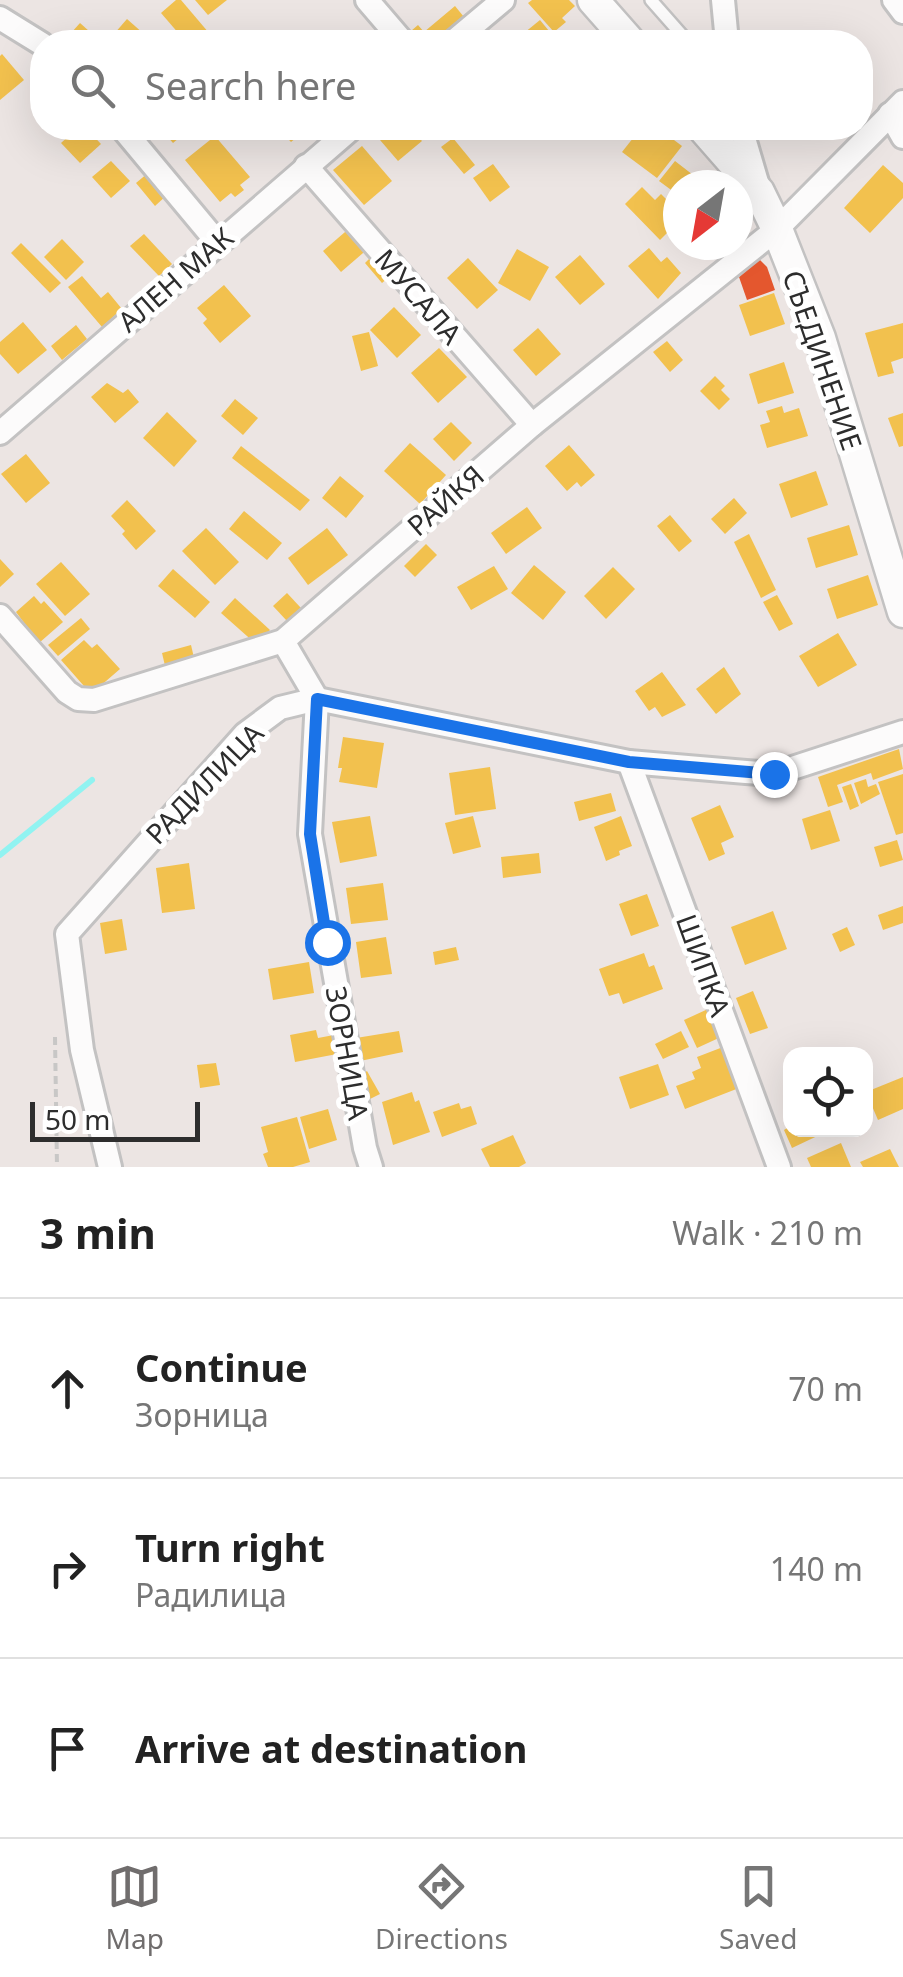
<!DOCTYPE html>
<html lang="en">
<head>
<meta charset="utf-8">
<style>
  :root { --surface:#fff; --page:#f2f2f2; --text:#222; --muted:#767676; --line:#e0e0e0; --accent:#706d6d }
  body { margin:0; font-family:"Noto Sans",sans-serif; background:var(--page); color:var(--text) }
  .controls { position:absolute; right:30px; bottom:30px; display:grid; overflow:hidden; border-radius:20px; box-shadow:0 10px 40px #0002 }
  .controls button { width:90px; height:90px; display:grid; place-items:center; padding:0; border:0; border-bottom:2px solid var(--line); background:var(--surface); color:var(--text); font:50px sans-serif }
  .compass { position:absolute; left:663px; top:170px; width:90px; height:90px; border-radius:50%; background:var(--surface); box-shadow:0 10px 40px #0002; rotate:211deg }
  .scale { position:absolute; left:30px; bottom:25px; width:170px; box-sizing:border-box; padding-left:10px; border:5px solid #2d2d2d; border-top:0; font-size:28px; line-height:35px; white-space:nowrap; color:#2d2d2d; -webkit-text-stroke:8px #fff; paint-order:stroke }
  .stop { position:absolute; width:30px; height:30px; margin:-22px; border:8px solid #1a73e8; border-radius:50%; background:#fff }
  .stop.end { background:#1a73e8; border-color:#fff; box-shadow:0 2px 10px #0008 }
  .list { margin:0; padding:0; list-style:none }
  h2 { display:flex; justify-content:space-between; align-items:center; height:130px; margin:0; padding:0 40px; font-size:42px }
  h2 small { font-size:32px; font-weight:400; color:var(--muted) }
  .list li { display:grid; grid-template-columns:65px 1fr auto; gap:30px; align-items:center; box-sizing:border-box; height:180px; padding:0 40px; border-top:2px solid var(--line) }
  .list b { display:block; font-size:38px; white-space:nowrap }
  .list p { margin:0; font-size:32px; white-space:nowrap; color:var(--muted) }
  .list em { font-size:32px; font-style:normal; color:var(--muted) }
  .icon { flex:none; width:55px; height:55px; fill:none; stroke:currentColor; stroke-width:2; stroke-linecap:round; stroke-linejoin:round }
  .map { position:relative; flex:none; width:903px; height:1167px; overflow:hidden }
  .search { position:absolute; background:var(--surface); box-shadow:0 10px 40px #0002; left:30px; right:30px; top:30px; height:110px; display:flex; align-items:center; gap:25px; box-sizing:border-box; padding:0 35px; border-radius:40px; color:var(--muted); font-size:38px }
  .sheet { height:670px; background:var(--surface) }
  nav { display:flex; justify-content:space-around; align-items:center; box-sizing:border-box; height:140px; border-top:2px solid var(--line); background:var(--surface); font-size:28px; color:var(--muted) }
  nav a { display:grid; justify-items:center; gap:5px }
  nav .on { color:var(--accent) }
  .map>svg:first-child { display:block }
  .homes { fill:#f2c14e }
  .shops { fill:#e4572e }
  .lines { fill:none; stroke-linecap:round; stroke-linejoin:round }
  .stream { stroke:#91f3f1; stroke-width:6 }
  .lane-casing { stroke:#c3c2c2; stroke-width:16 }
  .street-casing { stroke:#c3c2c2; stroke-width:28 }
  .secondary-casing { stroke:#c3c2c2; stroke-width:35 }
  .path { stroke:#c8c7c6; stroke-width:4; stroke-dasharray:8 5; stroke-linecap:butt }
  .lane { stroke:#fcfbfb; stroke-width:11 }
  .street { stroke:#fcfbfb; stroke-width:22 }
  .secondary { stroke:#fcfbfb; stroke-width:30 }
  .route { stroke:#1a73e8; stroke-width:12 }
  .labels { text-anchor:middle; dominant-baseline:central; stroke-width:10; stroke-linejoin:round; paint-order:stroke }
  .street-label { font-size:28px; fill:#2d2d2d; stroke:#fff }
</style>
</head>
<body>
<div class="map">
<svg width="903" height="1167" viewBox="0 0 903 1167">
  <rect width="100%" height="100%" fill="#ece5e3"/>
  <g class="homes">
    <polygon points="176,0 181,0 209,33 198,42 186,42 161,13"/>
    <polygon points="195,0 227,0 208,15"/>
    <polygon points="532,0 569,0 575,6 562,18 566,22 554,32 528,3"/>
    <polygon points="455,6 468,22 444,42 411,42 417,37 411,31 418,25 424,32"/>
    <polygon points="127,19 153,42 107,42"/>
    <polygon points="540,20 558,42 513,42"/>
    <polygon points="80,23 99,40 97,42 63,42"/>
    <polygon points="2,54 24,80 0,100 0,56"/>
    <polygon points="78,128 86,128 101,144 80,163 61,143"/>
    <polygon points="160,128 191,128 173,143"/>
    <polygon points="278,128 308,128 291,142"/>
    <polygon points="381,128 411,128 422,141 398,161 374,133"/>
    <polygon points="641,128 658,128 682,146 657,178 622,152"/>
    <polygon points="215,136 250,177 240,185 244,190 235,197 231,193 220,202 185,160"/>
    <polygon points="453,138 475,165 464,174 441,147"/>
    <polygon points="362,146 392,181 364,205 333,170"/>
    <polygon points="111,161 130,181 111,198 92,177"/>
    <polygon points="675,161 706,185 678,185 678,195 659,181"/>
    <polygon points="493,164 510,187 490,202 473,178"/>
    <polygon points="883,165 903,183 903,198 870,233 844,208"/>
    <polygon points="148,173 167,195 155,206 136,183"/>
    <polygon points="642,187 655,200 661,194 678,211 678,222 660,240 625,204"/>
    <polygon points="352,226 370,247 341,272 323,251"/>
    <polygon points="144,234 172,264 159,276 130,246"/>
    <polygon points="62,239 84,262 66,280 44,257"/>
    <polygon points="21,243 61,283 50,293 11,253"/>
    <polygon points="649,248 661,262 667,257 681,273 658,299 628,266"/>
    <polygon points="517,249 549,267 530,301 498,283"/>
    <polygon points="375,253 394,273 382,283 365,263"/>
    <polygon points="580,255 605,284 580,305 555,277"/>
    <polygon points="468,258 498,290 477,309 447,278"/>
    <polygon points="82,276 101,298 108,292 122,309 102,327 68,287"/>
    <polygon points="224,285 251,316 220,343 203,323 207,319 197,308"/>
    <polygon points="774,293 785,324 750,336 739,305"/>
    <polygon points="394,307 421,335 397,358 370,330"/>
    <polygon points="23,322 47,350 18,374 0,354 0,342"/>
    <polygon points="903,323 903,358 891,362 894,373 878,377 865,333"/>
    <polygon points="76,325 87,339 62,360 51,346"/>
    <polygon points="538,328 561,354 536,376 513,350"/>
    <polygon points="369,332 378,366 361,371 352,336"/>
    <polygon points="667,341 683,360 670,372 653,352"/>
    <polygon points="439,348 467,377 438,403 411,373"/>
    <polygon points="784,362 794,393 758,404 749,374"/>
    <polygon points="715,376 725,386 721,390 730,399 719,410 700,391"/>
    <polygon points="107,383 123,393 128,389 139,402 115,423 91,397"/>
    <polygon points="235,399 258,418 243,435 221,416"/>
    <polygon points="782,406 784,413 799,408 808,436 767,448 760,425 770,422 766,411"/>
    <polygon points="167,412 197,441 174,467 143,438"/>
    <polygon points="903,413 903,446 899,447 888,418"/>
    <polygon points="451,422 472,443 454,461 433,439"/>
    <polygon points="410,443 446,475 420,504 384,471"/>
    <polygon points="569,445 595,475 581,487 577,482 567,491 545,466"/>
    <polygon points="241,446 310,500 300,511 232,458"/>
    <polygon points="26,454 50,483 26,503 1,474"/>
    <polygon points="816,471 828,505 791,518 779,484"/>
    <polygon points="340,476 364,496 346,518 322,498"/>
    <polygon points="734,498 747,513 725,534 711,519"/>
    <polygon points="127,500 156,531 136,550 122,534 125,531 111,516"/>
    <polygon points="527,507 542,528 506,554 491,533"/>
    <polygon points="244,511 282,543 267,560 229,529"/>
    <polygon points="670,515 692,541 679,552 657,526"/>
    <polygon points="849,525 858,555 816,568 807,538"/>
    <polygon points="206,528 239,562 215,585 182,551"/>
    <polygon points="327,528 348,555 308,585 288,558"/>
    <polygon points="749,534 776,590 761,598 734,542"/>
    <polygon points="426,544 437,555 415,577 404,566"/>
    <polygon points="0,559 14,574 0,587"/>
    <polygon points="61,562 90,594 65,616 36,584"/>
    <polygon points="534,565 566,592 543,620 511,593"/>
    <polygon points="494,566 508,589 471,610 457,587"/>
    <polygon points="613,567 635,589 606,619 584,596"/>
    <polygon points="173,569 210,602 195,618 158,586"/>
    <polygon points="868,575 878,605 837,619 827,589"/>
    <polygon points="287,593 301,608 287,621 273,606"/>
    <polygon points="777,595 793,624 779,631 763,602"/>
    <polygon points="34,596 41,604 44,601 63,622 39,643 16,612"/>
    <polygon points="235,598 270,630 257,645 221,613"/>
    <polygon points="81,618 90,629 58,656 48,645"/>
    <polygon points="838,633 857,665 818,687 799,656"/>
    <polygon points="84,640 92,648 97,644 120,669 91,694 61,660"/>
    <polygon points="191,645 195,662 166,670 162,653"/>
    <polygon points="724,667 741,694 716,714 696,689"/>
    <polygon points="662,672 686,705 662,717 655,707 649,711 635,691"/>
    <polygon points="343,737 384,743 377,788 339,782 342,768 338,768"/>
    <polygon points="899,749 903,769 873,780 871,773 837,785 843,802 828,807 818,777"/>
    <polygon points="490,767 496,809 455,815 449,773"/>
    <polygon points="903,774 903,833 896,835 878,782"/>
    <polygon points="866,779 868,787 876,784 880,794 861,804 854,783"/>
    <polygon points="851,784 859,806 850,810 842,787"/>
    <polygon points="611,793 616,811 579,821 574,802"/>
    <polygon points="720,805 734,837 721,843 725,854 709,861 691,818"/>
    <polygon points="830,810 840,841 811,850 802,819"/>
    <polygon points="370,816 377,856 340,863 332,822"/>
    <polygon points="473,816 481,847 453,854 445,823"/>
    <polygon points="621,816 632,846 619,851 620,855 606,861 594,827"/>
    <polygon points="897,840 903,860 880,867 874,847"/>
    <polygon points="539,853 541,873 503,878 501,857"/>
    <polygon points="189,863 195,909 162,913 156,868"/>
    <polygon points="383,883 388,920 351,924 346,888"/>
    <polygon points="647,894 659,926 631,936 619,904"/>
    <polygon points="903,906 903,923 883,930 878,915"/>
    <polygon points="773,911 787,949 745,965 731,927"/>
    <polygon points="122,919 127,950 105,954 100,923"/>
    <polygon points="847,927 855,945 840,952 832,934"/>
    <polygon points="386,937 392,974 361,978 356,942"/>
    <polygon points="456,947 459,960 435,965 433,952"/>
    <polygon points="644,953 649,967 654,965 663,989 623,1004 619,993 609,996 599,969"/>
    <polygon points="309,962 314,993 273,1000 268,969"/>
    <polygon points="753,991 768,1028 750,1034 736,998"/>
    <polygon points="708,1009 721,1037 697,1048 684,1020"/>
    <polygon points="316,1030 318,1038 334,1035 337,1054 295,1062 290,1035"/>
    <polygon points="399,1031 403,1052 360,1061 356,1038"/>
    <polygon points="681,1031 689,1047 663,1059 655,1044"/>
    <polygon points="723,1047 739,1088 685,1109 676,1086 695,1079 692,1072 701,1068 697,1057"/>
    <polygon points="216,1063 220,1085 200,1088 197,1065"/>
    <polygon points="658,1064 669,1095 630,1109 619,1077"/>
    <polygon points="367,1071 380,1094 370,1099 358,1077"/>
    <polygon points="903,1077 903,1109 878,1120 866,1092"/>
    <polygon points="412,1092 415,1102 419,1100 430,1132 393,1145 382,1102"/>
    <polygon points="459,1103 461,1109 471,1106 477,1124 442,1137 433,1112"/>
    <polygon points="328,1109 337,1140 309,1149 300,1117"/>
    <polygon points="297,1117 310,1162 293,1167 268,1167 263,1154 268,1152 261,1127"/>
    <polygon points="790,1126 790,1130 830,1130 792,1148 784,1130"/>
    <polygon points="513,1135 526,1163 519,1167 490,1167 481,1149"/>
    <polygon points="841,1143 851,1167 811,1167 807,1158"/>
    <polygon points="890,1149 899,1167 863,1167 860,1162"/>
  </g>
  <polygon class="shops" points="759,259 767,267 775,290 747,300 739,277"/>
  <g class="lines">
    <polyline class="stream" points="0,855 92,780"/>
    <g class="lane-casing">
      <polyline id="lane" points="651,0 688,42"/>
    </g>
    <g class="street-casing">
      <g id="street">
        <polyline points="367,0 403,42"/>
        <polyline points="723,0 727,42"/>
        <polyline points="894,0 903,12"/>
        <polyline points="0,18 42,44"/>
        <polyline points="453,42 503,0"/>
        <polyline points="890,114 903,137"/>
        <polyline points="122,128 217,242"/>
        <polyline points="741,128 759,189"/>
        <polyline points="306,166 532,425"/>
        <polyline points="0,433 352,128"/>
        <polyline points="0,616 67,692 78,699 94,700 283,641 532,425 777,229 903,102"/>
        <polyline points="283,641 317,699 310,834 365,1148 371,1167"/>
        <polyline points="629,762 779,1167"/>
        <polyline points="110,1167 82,1050 67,934 245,734 280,708 317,699 629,762 746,772 774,774 903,732"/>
      </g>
    </g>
    <g class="secondary-casing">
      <g id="secondary">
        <polyline points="593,0 630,42"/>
        <polyline points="703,128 759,192 777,229 820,338 903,612"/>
      </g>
    </g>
    <polyline class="path" points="55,1037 57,1167"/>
    <use href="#lane" class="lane"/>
    <use href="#street" class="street"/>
    <use href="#secondary" class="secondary"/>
  </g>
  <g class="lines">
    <polyline class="route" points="327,942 310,834 317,699 629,762 774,774"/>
  </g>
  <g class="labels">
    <g class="street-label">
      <text transform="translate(175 279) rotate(-41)">АЛЕН МАК</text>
      <text transform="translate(419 296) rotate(49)">МУСАЛА</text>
      <text transform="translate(823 360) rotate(71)">СЪЕДИНЕНИЕ</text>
      <text transform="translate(445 500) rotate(-41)">РАЙКЯ</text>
      <text transform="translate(204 783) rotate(-46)">РАДИЛИЦА</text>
      <text transform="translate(704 965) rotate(70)">ШИПКА</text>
      <text transform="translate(348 1053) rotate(80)">ЗОРНИЦА</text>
    </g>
  </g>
</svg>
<div class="controls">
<button><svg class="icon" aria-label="locate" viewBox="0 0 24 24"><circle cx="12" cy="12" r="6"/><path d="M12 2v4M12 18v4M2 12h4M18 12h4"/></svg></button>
</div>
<svg class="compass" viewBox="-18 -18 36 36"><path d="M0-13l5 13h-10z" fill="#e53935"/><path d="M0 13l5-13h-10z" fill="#767676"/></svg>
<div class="scale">50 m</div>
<div class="stop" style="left:327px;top:942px"></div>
<div class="stop end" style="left:774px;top:774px"></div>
<div class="search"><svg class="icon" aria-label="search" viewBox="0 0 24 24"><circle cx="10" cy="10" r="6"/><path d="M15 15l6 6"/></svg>Search here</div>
</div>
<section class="sheet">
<h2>3 min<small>Walk · 210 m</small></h2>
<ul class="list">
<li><svg class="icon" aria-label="ahead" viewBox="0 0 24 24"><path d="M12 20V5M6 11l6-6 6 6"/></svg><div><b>Continue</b><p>Зорница</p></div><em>70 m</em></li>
<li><svg class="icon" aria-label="right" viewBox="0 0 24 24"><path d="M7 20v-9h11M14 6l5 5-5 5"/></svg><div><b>Turn right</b><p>Радилица</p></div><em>140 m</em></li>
<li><svg class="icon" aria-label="arrive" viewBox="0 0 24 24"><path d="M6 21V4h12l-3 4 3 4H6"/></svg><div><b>Arrive at destination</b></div></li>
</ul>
</section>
<nav>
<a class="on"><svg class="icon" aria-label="map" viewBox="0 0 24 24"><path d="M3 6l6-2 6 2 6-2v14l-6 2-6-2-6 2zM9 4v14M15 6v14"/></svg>Map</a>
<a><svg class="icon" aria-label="directions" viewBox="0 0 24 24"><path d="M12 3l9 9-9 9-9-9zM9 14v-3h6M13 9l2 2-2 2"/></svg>Directions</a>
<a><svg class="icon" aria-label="saved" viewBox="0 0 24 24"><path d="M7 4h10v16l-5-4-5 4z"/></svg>Saved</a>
</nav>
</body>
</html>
